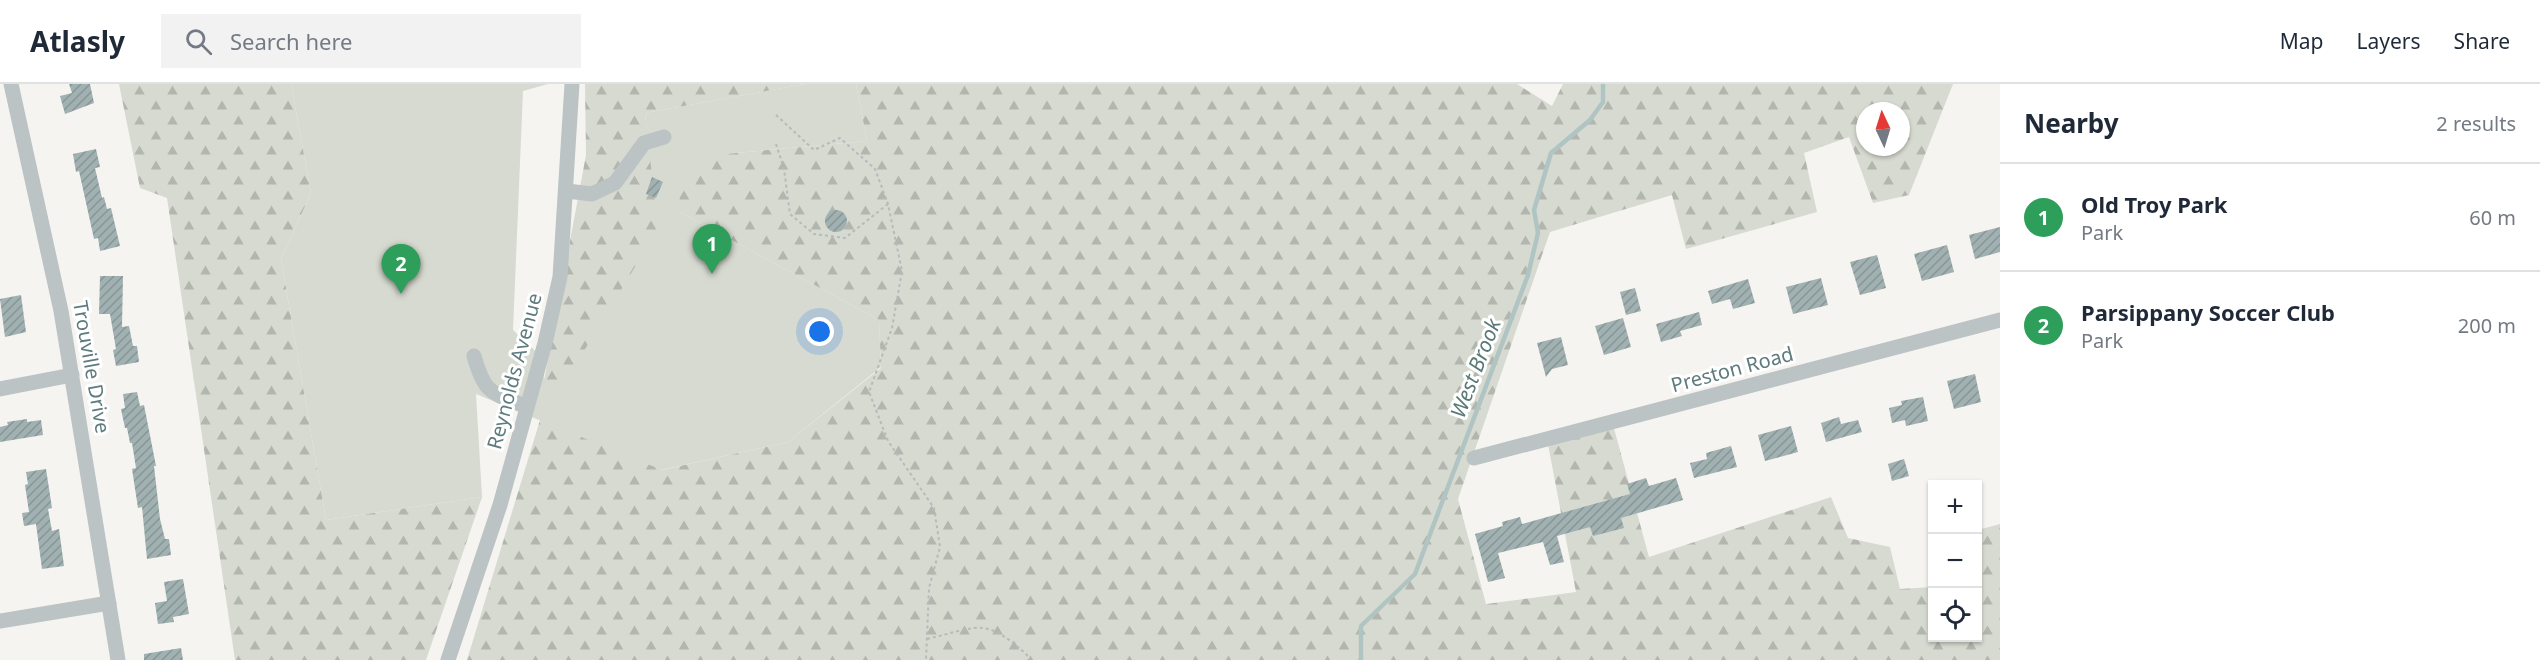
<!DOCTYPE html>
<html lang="en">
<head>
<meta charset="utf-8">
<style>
  :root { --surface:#fff; --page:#f2f2f3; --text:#1f2937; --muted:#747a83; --line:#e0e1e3; --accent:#ec1a33 }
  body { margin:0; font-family:"Noto Sans",sans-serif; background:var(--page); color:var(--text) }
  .controls { position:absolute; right:18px; bottom:18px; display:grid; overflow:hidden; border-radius:0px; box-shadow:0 2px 4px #0004 }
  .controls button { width:54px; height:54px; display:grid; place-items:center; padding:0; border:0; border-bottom:2px solid var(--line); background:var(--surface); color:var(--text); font:30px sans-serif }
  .compass { position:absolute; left:1856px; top:18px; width:54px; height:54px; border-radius:50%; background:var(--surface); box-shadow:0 2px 4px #0004; rotate:356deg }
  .you { position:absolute; left:820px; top:248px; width:21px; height:21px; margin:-15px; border:4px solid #fff; border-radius:50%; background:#1a73e8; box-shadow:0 0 0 9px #1a73e833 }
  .badge { display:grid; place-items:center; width:39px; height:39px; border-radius:50%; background:var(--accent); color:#fff; font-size:20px; font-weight:700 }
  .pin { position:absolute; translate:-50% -50px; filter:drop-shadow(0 2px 3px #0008) }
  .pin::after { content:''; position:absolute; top:32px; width:21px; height:18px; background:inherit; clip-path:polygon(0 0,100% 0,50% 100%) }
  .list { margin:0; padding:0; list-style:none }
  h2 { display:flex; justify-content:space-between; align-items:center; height:78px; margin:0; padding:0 24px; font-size:26px }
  h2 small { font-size:20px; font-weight:400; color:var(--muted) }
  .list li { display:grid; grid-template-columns:39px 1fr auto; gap:18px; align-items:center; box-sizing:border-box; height:108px; padding:0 24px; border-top:2px solid var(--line) }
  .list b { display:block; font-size:22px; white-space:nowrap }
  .list p { margin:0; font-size:20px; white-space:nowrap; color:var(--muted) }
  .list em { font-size:20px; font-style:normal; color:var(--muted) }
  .icon { flex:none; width:33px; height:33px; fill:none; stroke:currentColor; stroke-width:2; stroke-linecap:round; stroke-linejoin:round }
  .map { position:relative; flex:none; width:2000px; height:576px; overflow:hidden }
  header { display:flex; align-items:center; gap:36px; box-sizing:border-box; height:84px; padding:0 30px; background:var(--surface); border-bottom:2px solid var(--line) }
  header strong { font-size:28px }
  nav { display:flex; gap:33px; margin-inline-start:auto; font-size:21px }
  .search { width:420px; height:54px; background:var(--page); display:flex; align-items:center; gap:15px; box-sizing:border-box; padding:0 21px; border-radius:0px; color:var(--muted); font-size:22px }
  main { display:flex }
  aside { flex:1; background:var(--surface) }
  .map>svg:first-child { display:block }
  .green { fill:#d7dad0 }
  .forest { fill:url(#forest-firs); fill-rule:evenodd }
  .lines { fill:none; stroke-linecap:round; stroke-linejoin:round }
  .stream { stroke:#b0c5c3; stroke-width:4.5 }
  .building { fill:url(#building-hatch) }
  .path { stroke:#b5bbbc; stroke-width:2; stroke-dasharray:3 3; stroke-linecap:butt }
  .minor { stroke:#bbc3c4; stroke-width:15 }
  .labels { text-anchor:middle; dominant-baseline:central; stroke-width:6; stroke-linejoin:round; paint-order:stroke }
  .street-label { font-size:20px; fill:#5e7b7e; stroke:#fff }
  .water-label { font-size:21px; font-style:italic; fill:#597a77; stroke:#fff }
</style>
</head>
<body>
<header>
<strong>Atlasly</strong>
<div class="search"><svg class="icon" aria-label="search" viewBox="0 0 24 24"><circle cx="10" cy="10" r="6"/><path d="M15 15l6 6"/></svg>Search here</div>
<nav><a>Map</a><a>Layers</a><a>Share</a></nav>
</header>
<main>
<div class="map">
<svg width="2000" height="576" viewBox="0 0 2000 576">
  <defs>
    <pattern id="forest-firs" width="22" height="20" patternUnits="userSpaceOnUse" patternTransform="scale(1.5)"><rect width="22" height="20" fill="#d7dad0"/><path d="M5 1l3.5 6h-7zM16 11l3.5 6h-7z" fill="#b2b6ae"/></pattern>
    <pattern id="building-hatch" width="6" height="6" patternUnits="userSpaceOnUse" patternTransform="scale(1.5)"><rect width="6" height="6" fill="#a1b1b1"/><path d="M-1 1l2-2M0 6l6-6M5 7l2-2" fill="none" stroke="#869595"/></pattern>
  </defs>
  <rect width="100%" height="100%" fill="#f5f4f1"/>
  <polygon class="green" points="291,0 548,0 523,7 513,246 543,274 544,296 657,145 645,29 805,0 856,0 867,57 725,70 680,128 879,236 881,283 788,358 661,386 476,310 482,413 326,436 281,175 311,109"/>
  <g class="forest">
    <polygon points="119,0 291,0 311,109 281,175 326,436 482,413 426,576 235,576 167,114 140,104"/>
    <polygon points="585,0 805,0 645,29 658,145 562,303 544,296 586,71"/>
    <path d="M856 0H1517L1552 22 1563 0H1953L1909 111 1873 119 1849 53 1804 69 1817 128 1686 165 1672 111 1550 148 1458 415 1486 520 1576 508 1547 355 1612 337 1649 473 1831 413 1848 454 1890 463 1900 505 1932 503V554H1978V446L2000 440V576H467L540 336 662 386 788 358 881 284 879 236 680 128 679 96 725 70 867 57ZM1865 27H1901V63H1865Z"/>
  </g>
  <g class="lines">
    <polyline class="stream" points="1361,576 1361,542 1415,490 1528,191 1538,149 1534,126 1551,69 1590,36 1603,18 1603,0"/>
  </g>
  <g class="building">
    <polygon points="69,0 90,0 94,19 65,30 60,12 72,9"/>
    <polygon points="96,65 100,83 95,84 102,114 104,113 107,125 111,124 120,162 100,167 98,154 94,155 79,87 76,88 73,70"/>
    <polygon points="652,93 663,98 656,114 646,110"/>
    <circle cx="836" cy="137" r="11"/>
    <polygon points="2000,143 2000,168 1975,175 1969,151"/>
    <polygon points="1947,161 1954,188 1922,197 1914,170"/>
    <polygon points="1877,171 1886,204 1860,211 1850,178"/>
    <polygon points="100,192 123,192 122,243 129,242 133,262 137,262 139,278 116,282 113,266 116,265 110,230 99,230"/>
    <polygon points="1821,194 1828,221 1793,230 1786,203"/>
    <polygon points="1748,195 1755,219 1733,225 1730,215 1712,220 1708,207"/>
    <polygon points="1635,204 1641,227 1626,231 1620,208"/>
    <polygon points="21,211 26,248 5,253 0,215"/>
    <polygon points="1699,228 1702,241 1680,247 1682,252 1661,258 1656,240"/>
    <polygon points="1623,234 1631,263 1604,271 1595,242"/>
    <polygon points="1561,253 1568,281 1552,285 1546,293 1537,259"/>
    <polygon points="1975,290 1981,318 1954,325 1947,297"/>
    <polygon points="137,308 140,322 144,321 156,382 154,382 160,435 165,455 169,455 171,471 147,475 142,423 138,424 132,385 136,384 132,359 130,359 127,344 125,344 121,325 125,324 123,310"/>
    <polygon points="1923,313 1928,337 1906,342 1905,336 1892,339 1889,324 1902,321 1901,317"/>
    <polygon points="1839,333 1841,340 1858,336 1862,348 1826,358 1821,339"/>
    <polygon points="27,335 27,338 41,336 43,351 0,358 0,343 8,341 7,338"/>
    <polygon points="1791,342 1798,368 1765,377 1758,351"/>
    <polygon points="1731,362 1737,383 1694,394 1690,379 1707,375 1706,369"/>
    <polygon points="1904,375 1909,392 1892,397 1888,380"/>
    <polygon points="46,385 52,424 48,425 52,447 59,445 64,482 42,485 36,440 24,442 22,429 29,428 25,401 28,400 26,388"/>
    <polygon points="1646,394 1649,402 1676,394 1683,416 1621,434 1624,444 1593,452 1590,443 1557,452 1564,478 1550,481 1543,458 1498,469 1505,494 1488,498 1475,450 1503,442 1502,438 1520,433 1522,440 1630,410 1627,400"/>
    <polygon points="183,495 189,530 173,533 174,538 158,540 155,519 167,517 164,498"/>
    <polygon points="181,564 183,576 144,576 144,570"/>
  </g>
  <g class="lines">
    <g class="path">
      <polyline points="776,31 814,66 840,54 875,85 888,120 902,187 892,244 869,308 888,357 934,424 940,463 929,504 926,576"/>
      <polyline points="776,60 784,85 790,130 814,150 845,154 888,120"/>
      <path d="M927 555C979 543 984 532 1027 571L1028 576"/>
    </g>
    <g class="minor">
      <polyline points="11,0 61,227 118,576"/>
      <polyline points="567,107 592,110 615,99 644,59 664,53"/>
      <path d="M474 272C485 311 491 308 527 323"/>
      <polyline points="0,305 72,291"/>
      <polyline points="1474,374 2000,236"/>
      <polyline points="0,537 109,519"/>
      <polyline points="448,576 500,421 545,259 560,193 572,0"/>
    </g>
  </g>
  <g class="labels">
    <g class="street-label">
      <text transform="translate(92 283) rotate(80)">Trouville Drive</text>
      <text transform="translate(1732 285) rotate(-15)">Preston Road</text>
      <text transform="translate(514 287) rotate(-75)">Reynolds Avenue</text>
    </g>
    <g class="water-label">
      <text transform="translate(1475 284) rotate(-69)">West Brook</text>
    </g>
  </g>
</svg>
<div class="controls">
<button>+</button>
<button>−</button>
<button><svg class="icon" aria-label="locate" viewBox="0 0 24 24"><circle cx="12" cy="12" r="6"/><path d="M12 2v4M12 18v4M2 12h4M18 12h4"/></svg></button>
</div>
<svg class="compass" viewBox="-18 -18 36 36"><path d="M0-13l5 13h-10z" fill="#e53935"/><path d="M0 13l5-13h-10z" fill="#747a83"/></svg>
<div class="you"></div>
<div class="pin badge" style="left:712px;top:190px;background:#2e9e5b">1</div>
<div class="pin badge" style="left:401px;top:210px;background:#2e9e5b">2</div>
</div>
<aside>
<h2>Nearby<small>2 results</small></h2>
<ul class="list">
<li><span class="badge" style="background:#2e9e5b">1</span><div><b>Old Troy Park</b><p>Park</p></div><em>60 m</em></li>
<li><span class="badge" style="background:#2e9e5b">2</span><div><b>Parsippany Soccer Club</b><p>Park</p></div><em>200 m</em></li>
</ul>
</aside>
</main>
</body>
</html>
